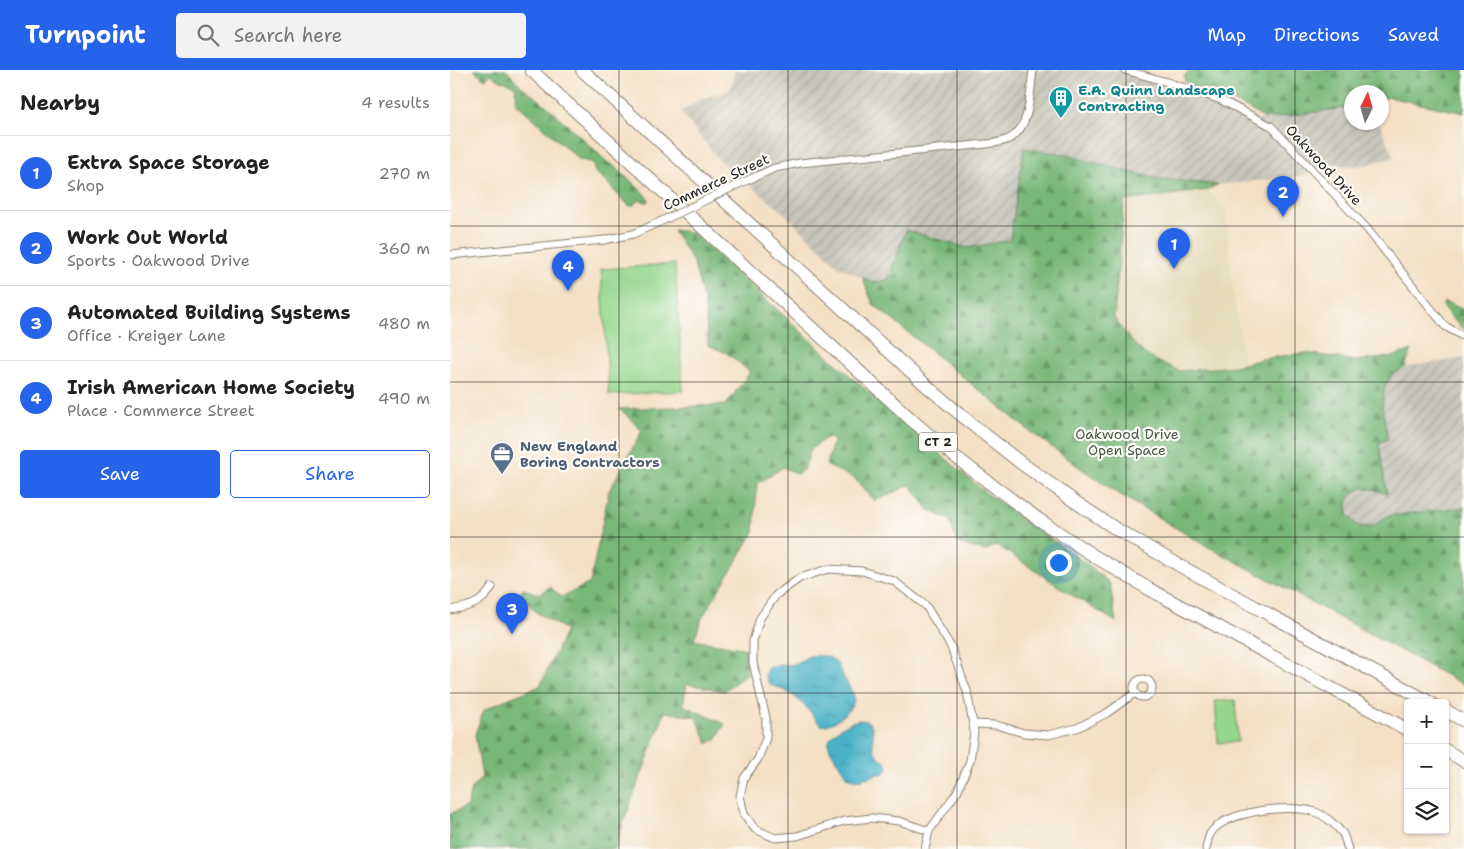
<!DOCTYPE html>
<html lang="en">
<head>
<meta charset="utf-8">
<style>
  :root { --surface:#fff; --page:#f2f2f2; --text:#222; --muted:#767676; --line:#e0e0e0; --accent:#2563eb }
  body { margin:0; font-family:"Shantell Sans",sans-serif; background:var(--page); color:var(--text) }
  .controls { position:absolute; right:15px; bottom:15px; display:grid; overflow:hidden; border-radius:5px; box-shadow:0 1px 4px #0004 }
  .controls button { width:45px; height:45px; display:grid; place-items:center; padding:0; border:0; border-bottom:1px solid var(--line); background:var(--surface); color:var(--text); font:25px sans-serif }
  .compass { position:absolute; left:894px; top:15px; width:45px; height:45px; border-radius:50%; background:var(--surface); box-shadow:0 1px 4px #0004; rotate:5deg }
  .you { position:absolute; left:608px; top:492px; width:18px; height:18px; margin:-12px; border:4px solid #fff; border-radius:50%; background:#1a73e8; box-shadow:0 0 0 8px #1a73e833 }
  .badge { display:grid; place-items:center; width:32px; height:32px; border-radius:50%; background:var(--accent); color:#fff; font-size:16px; font-weight:700 }
  .pin { position:absolute; translate:-50% -41px; filter:drop-shadow(0 1px 2px #0008) }
  .pin::after { content:''; position:absolute; top:26px; width:18px; height:15px; background:inherit; clip-path:polygon(0 0,100% 0,50% 100%) }
  .list { margin:0; padding:0; list-style:none }
  h2 { display:flex; justify-content:space-between; align-items:center; height:65px; margin:0; padding:0 20px; font-size:21px }
  h2 small { font-size:16px; font-weight:400; color:var(--muted) }
  .list li { display:grid; grid-template-columns:32px 1fr auto; gap:15px; align-items:center; box-sizing:border-box; height:75px; padding:0 20px; border-top:1px solid var(--line) }
  .list b { display:block; font-size:19px; white-space:nowrap }
  .list p { margin:0; font-size:16px; white-space:nowrap; color:var(--muted) }
  .list em { font-size:16px; font-style:normal; color:var(--muted) }
  .actions { display:flex; gap:10px; padding:15px 20px }
  .actions a { flex:1; padding:11px 0; border:1px solid var(--accent); border-radius:5px; text-align:center; font-size:18px; color:var(--accent) }
  .actions .main { background:var(--accent); color:#fff }
  .icon { flex:none; width:28px; height:28px; fill:none; stroke:currentColor; stroke-width:2; stroke-linecap:round; stroke-linejoin:round }
  .map { position:relative; flex:none; width:1014px; height:779px; overflow:hidden }
  header { display:flex; align-items:center; gap:30px; box-sizing:border-box; height:70px; padding:0 25px; background:var(--accent); color:#fff }
  header strong { font-size:24px }
  nav { display:flex; gap:28px; margin-inline-start:auto; font-size:18px }
  .search { width:350px; height:45px; background:var(--page); display:flex; align-items:center; gap:12px; box-sizing:border-box; padding:0 18px; border-radius:5px; color:var(--muted); font-size:19px }
  main { display:flex }
  aside { flex:1; background:var(--surface) }
  .map>svg:first-child { display:block }
  .built { fill:#e5dbba }
  .industrial { fill:url(#industrial-furrows) }
  .grass { fill:#94d68d; stroke:#587954 }
  .forest { fill:url(#forest-firs); stroke:#4a6a4a }
  .water { fill:url(#water-ripples); stroke:#326772 }
  .lines { fill:none; stroke-linecap:round; stroke-linejoin:round }
  .street-casing { stroke:#887e70; stroke-width:9 }
  .highway-casing { stroke:#887e70; stroke-width:14 }
  .street { stroke:#fff; stroke-width:7 }
  .highway { stroke:#fff; stroke-width:12 }
  .street-bridge-casing { stroke:#887e70; stroke-width:9; stroke-linecap:butt }
  .street-bridge { stroke:#fff; stroke-width:7 }
  .grid { fill:none; stroke:#1c1c1c; stroke-width:1; stroke-opacity:0.55 }
  .labels { text-anchor:middle; dominant-baseline:central; stroke-width:4.5; stroke-linejoin:round; paint-order:stroke }
  .shield { fill:#fdfcf7; stroke:#605f5e; stroke-width:1 }
  .shield-label { font-size:12px; font-weight:bold; fill:#1c1c1c }
  .culture-label { font-size:14px; font-weight:bold; fill:#0d838f; stroke:#fdfcf7; text-anchor:start }
  .street-label { font-size:14px; fill:#1c1c1c; stroke:#fdfcf7 }
  .park-label { font-size:14px; fill:#465d44; stroke:#fdfcf7 }
  .service-label { font-size:14px; font-weight:bold; fill:#4e5e75; stroke:#fdfcf7; text-anchor:start }
</style>
</head>
<body>
<header>
<strong>Turnpoint</strong>
<div class="search"><svg class="icon" aria-label="search" viewBox="0 0 24 24"><circle cx="10" cy="10" r="6"/><path d="M15 15l6 6"/></svg>Search here</div>
<nav><a>Map</a><a>Directions</a><a>Saved</a></nav>
</header>
<main>
<aside>
<h2>Nearby<small>4 results</small></h2>
<ul class="list">
<li><span class="badge">1</span><div><b>Extra Space Storage</b><p>Shop</p></div><em>270 m</em></li>
<li><span class="badge">2</span><div><b>Work Out World</b><p>Sports · Oakwood Drive</p></div><em>360 m</em></li>
<li><span class="badge">3</span><div><b>Automated Building Systems</b><p>Office · Kreiger Lane</p></div><em>480 m</em></li>
<li><span class="badge">4</span><div><b>Irish American Home Society</b><p>Place · Commerce Street</p></div><em>490 m</em></li>
</ul>
<div class="actions"><a class="main">Save</a><a>Share</a></div>
</aside>
<div class="map">
<svg width="1014" height="779" viewBox="0 0 1014 779">
  <defs>
    <pattern id="industrial-furrows" width="10" height="10" patternUnits="userSpaceOnUse" patternTransform="scale(1.25)"><rect width="10" height="10" fill="#c7c5b8"/><path d="M-1 1l2-2M0 10L10 0M9 11l2-2" fill="none" stroke="#aaa99e"/></pattern>
    <pattern id="forest-firs" width="22" height="20" patternUnits="userSpaceOnUse" patternTransform="scale(1.25)"><rect width="22" height="20" fill="#77b778"/><path d="M5 1l3.5 6h-7zM16 11l3.5 6h-7z" fill="#619462"/></pattern>
    <pattern id="water-ripples" width="26" height="14" patternUnits="userSpaceOnUse" patternTransform="scale(1.25)"><rect width="26" height="14" fill="#49b2c7"/><path d="M2 4q2-2 4 0t4 0M15 11q2-2 4 0t4 0" fill="none" stroke="#3c90a1"/></pattern>
  </defs>
  <rect width="100%" height="100%" fill="#fdfcf7"/>
  <filter id="ink" filterUnits="userSpaceOnUse"><feTurbulence type="fractalNoise" baseFrequency=".02" numOctaves="2"/><feDisplacementMap in="SourceGraphic" scale="10" xChannelSelector="R" yChannelSelector="G"/><feConvolveMatrix kernelMatrix="1 2 1 2 8 2 1 2 1" color-interpolation-filters="sRGB"/></filter>
  <filter id="wash" filterUnits="userSpaceOnUse"><feTurbulence type="fractalNoise" baseFrequency=".0096" numOctaves="4" result="noise"/><feDisplacementMap in="SourceGraphic" scale="20" xChannelSelector="R" yChannelSelector="G"/><feGaussianBlur stdDeviation="1.12" result="paint"/><feColorMatrix in="noise" values="0 0 0 0 0 0 0 0 0 0 0 0 0 0 0 0 0 1.4 0 .05"/><feComposite in="paint" operator="in"/></filter>
  <g filter="url(#wash)">
    <rect width="100%" height="100%" fill="#f4e0c5"/>
    <polygon class="built" points="758,120 776,142 782,213 794,293 785,296 728,301 722,297 711,294 699,287 681,272 664,248 674,131"/>
    <g class="industrial">
      <polygon points="286,0 675,0 771,30 809,50 901,37 902,52 929,53 944,87 912,96 897,96 884,94 852,106 768,115 705,108 660,97 613,84 574,78 560,170 517,178 456,161 438,209 424,213 388,196 333,142 268,89 231,42 250,29 279,21"/>
      <polygon points="1014,288 1014,437 937,446 923,456 916,457 908,456 898,445 897,434 899,428 906,421 914,418 922,419 937,424 929,373 938,369 932,337 935,316 942,304 955,297"/>
    </g>
    <g class="grass">
      <polygon points="225,194 233,321 159,325 151,199"/>
      <polygon points="785,630 788,672 768,673 765,631"/>
    </g>
    <g class="forest">
      <path d="M24 0H56L71 16 97 36 150 85 155 91 164 96 197 126 199 131 196 132 189 130 182 136 178 135 168 125 155 110 145 102 142 92 130 90 65 32 67 25 65 21 66 18C61 13 57 13 52 11 48 10 44 6 41 4L35 9Z"/>
      <polygon points="740,0 775,0 790,4 807,0 1014,0 1014,43 938,27 932,29 932,22 902,22 901,37 815,49 797,38 764,21 744,17 735,12 734,6"/>
      <path d="M574 78 613 84 660 97 705 108 768 115 758 120 674 131 664 248C675 263 685 278 701 288 710 293 720 296 729 301L785 296 813 289 838 285 857 283 906 291 942 287 962 280 955 297 942 304 935 316 932 337 938 369 929 373 937 424 922 419 914 418 906 421 899 428 897 434 898 445 908 456 916 457 923 456 937 446 1014 437V615L746 470 669 424 632 399 578 360 423 234 412 207 424 213 438 209 456 160 517 178 560 170Z"/>
      <polygon points="223,160 242,162 391,298 537,424 641,497 660,514 666,552 617,522 547,475 535,481 507,473 500,450 479,440 460,415 425,431 404,408 376,395 384,370 377,367 361,379 354,399 347,404 333,397 307,414 304,462 252,548 244,570 297,579 297,604 274,621 237,614 233,635 275,654 266,669 258,674 246,647 215,642 174,751 165,779 0,779 0,744 17,736 21,719 32,707 25,664 34,640 57,629 90,616 116,560 86,542 70,523 73,519 89,524 100,517 112,527 140,513 159,421 192,361 179,347 169,339 276,335 300,302 277,283 258,275 255,236 244,194"/>
      <path d="M994 232 1001 234 1014 240V260C1006 252 999 246 993 236Z"/>
    </g>
    <g class="water">
      <path d="M360 586C388 583 386 594 397 613 400 618 404 623 404 628 405 640 381 658 370 655 355 634 345 623 320 615L315 606 316 600C324 592 334 597 344 594 350 592 354 588 360 586Z"/>
      <path d="M409 650C432 651 418 670 425 682 429 688 436 690 438 697L436 701 433 704H427L413 709 407 710 397 707C394 703 380 680 379 677 375 664 399 652 409 650Z"/>
    </g>
  </g>
  <g filter="url(#ink)">
    <g class="lines">
      <g class="street-casing">
        <g id="street">
          <polyline points="675,0 717,12 771,30 821,56 918,160 995,256 1014,267"/>
          <path d="M289 114 325 98 350 93 536 74C545 73 555 72 562 67 581 55 580 20 583 0"/>
          <polyline points="0,185 154,170 183,164 214,150"/>
          <path d="M0 540C19 537 32 534 42 517"/>
          <circle cx="693" cy="618" r="9"/>
          <polyline points="523,654 546,655 574,663 598,665 627,658 657,643 685,623"/>
          <polyline points="475,779 479,761 507,722 520,691 524,662 523,654 517,621 501,577 476,536 444,511 412,501 378,499 350,508 326,525 310,548 303,571 303,593 316,648 316,668 308,689 294,708 290,726 294,744 305,759 325,768 347,766 394,751 422,748 449,751 479,761"/>
          <path d="M756 779C757 775 758 768 760 764 774 741 838 734 862 741 874 744 886 755 893 764 895 768 896 774 898 779"/>
        </g>
      </g>
      <g class="highway-casing">
        <g id="highway">
          <polyline points="81,0 464,352 503,385 550,421 588,449 644,486 699,519 958,660"/>
          <polyline points="132,0 479,318 524,356 571,393 624,431 666,459 734,498 981,633"/>
          <polyline points="995,640 1014,651"/>
          <polyline points="995,680 1014,691"/>
        </g>
      </g>
      <use href="#street" class="street"/>
      <use href="#highway" class="highway"/>
      <g class="street-bridge-casing">
        <polyline id="street-bridge" points="214,150 289,114"/>
      </g>
      <use href="#street-bridge" class="street-bridge"/>
    </g>
  </g>
  <path class="grid" d="M169 0V779M338 0V779M507 0V779M676 0V779M845 0V779M0 156H1014M0 312H1014M0 467H1014M0 623H1014"/>
  <defs>
    <g id="building-pin" transform="scale(1.25)"><path d="M0 17L-7.5 6A9.5 9.5 0 1 1 7.5 6Z" fill="#0f9aa8" stroke="#fdfcf7"/><path d="M-4-6H4V6H1V3H-1V6H-4ZM-2.5-4.3h1.7v1.8h-1.7ZM.8-4.3h1.7v1.8H.8ZM-2.5-1h1.7V.8h-1.7ZM.8-1h1.7V.8H.8Z" fill="#fff"/></g>
    <g id="office-pin" transform="scale(1.25)"><path d="M0 17L-7.5 6A9.5 9.5 0 1 1 7.5 6Z" fill="#5c6f8a" stroke="#fdfcf7"/><path d="M-6-3h4V-5.5h4V-3h4V5H-6ZM-1-4.5V-3h2v-1.5ZM-6 0V1H6V0Z" fill="#fff"/></g>
  </defs>
  <g fill-rule="evenodd">
    <use href="#building-pin" x="611" y="28"/>
    <use href="#office-pin" x="52" y="384"/>
  </g>
  <g class="labels">
    <rect class="shield" x="469" y="362.5" width="38" height="19" rx="4"/>
    <g class="shield-label">
      <text x="488" y="372">CT 2</text>
    </g>
    <g class="culture-label">
      <text x="628" y="20">E.A. Quinn Landscape<tspan x="628" dy="16">Contracting</tspan></text>
    </g>
    <g class="street-label">
      <text transform="translate(874 95) rotate(47)">Oakwood Drive</text>
      <text transform="translate(266 112) rotate(-25)">Commerce Street</text>
    </g>
    <g class="park-label">
      <text x="677" y="364">Oakwood Drive<tspan x="677" dy="16">Open Space</tspan></text>
    </g>
    <g class="service-label">
      <text x="70" y="376">New England<tspan x="70" dy="16">Boring Contractors</tspan></text>
    </g>
  </g>
</svg>
<div class="controls">
<button>+</button>
<button>−</button>
<button><svg class="icon" aria-label="layers" viewBox="0 0 24 24"><path d="M12 4l9 5-9 5-9-5zM3 14l9 5 9-5"/></svg></button>
</div>
<svg class="compass" viewBox="-18 -18 36 36"><path d="M0-13l5 13h-10z" fill="#e53935"/><path d="M0 13l5-13h-10z" fill="#767676"/></svg>
<div class="you"></div>
<div class="pin badge" style="left:724px;top:199px">1</div>
<div class="pin badge" style="left:833px;top:147px">2</div>
<div class="pin badge" style="left:62px;top:564px">3</div>
<div class="pin badge" style="left:118px;top:221px">4</div>
</div>
</main>
</body>
</html>
